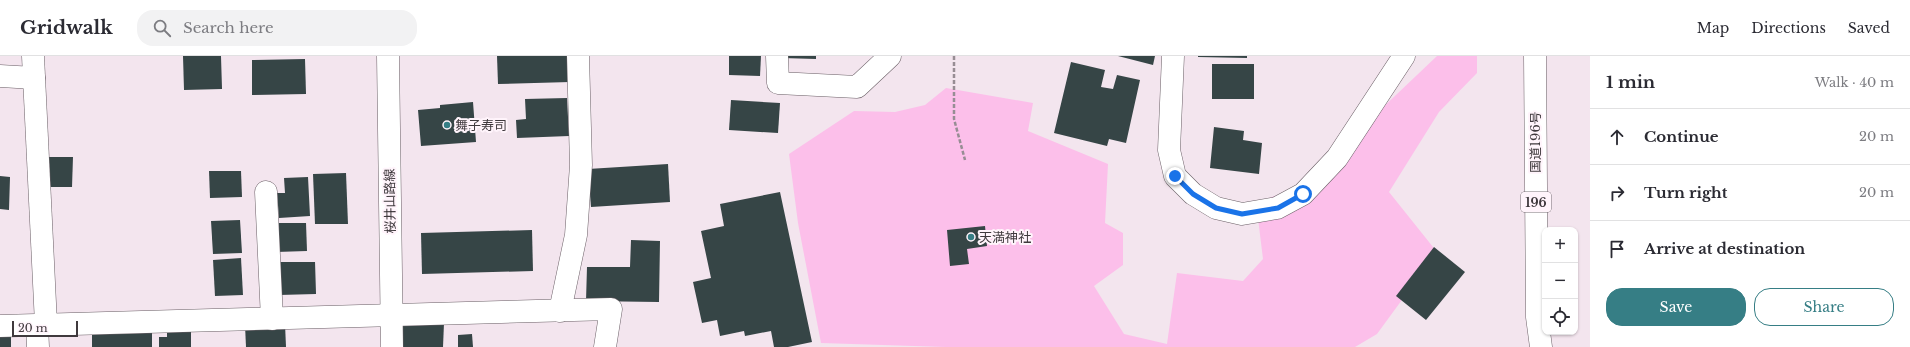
<!DOCTYPE html>
<html lang="en">
<head>
<meta charset="utf-8">
<style>
  :root { --surface:#fff; --page:#f2f2f3; --text:#2b2b33; --muted:#7c7c81; --line:#e1e1e2; --accent:#367e85 }
  body { margin:0; font-family:"Libre Baskerville","Noto Sans JP",serif; background:var(--page); color:var(--text) }
  .controls { position:absolute; right:12px; bottom:12px; display:grid; overflow:hidden; border-radius:8px; box-shadow:0 1px 3px #0004 }
  .controls button { width:36px; height:36px; display:grid; place-items:center; padding:0; border:0; border-bottom:1px solid var(--line); background:var(--surface); color:var(--text); font:20px sans-serif }
  .scale { position:absolute; left:12px; bottom:10px; width:66px; box-sizing:border-box; padding-left:4px; border:2px solid #3f393d; border-top:0; font-size:11px; line-height:14px; white-space:nowrap; color:#3f393d; -webkit-text-stroke:3px #fff4fb; paint-order:stroke }
  .stop { position:absolute; width:12px; height:12px; margin:-9px; border:3px solid #1a73e8; border-radius:50%; background:#fff }
  .stop.end { background:#1a73e8; border-color:#fff; box-shadow:0 1px 4px #0008 }
  .list { margin:0; padding:0; list-style:none }
  h2 { display:flex; justify-content:space-between; align-items:center; height:52px; margin:0; padding:0 16px; font-size:17px }
  h2 small { font-size:13px; font-weight:400; color:var(--muted) }
  .list li { display:grid; grid-template-columns:26px 1fr auto; gap:12px; align-items:center; box-sizing:border-box; height:56px; padding:0 16px; border-top:1px solid var(--line) }
  .list b { display:block; font-size:15px; white-space:nowrap }
  .list em { font-size:13px; font-style:normal; color:var(--muted) }
  .actions { display:flex; gap:8px; padding:12px 16px }
  .actions a { flex:1; padding:9px 0; border:1px solid var(--accent); border-radius:16px; text-align:center; font-size:14px; color:var(--accent) }
  .actions .main { background:var(--accent); color:#fff }
  .icon { flex:none; width:22px; height:22px; fill:none; stroke:currentColor; stroke-width:2; stroke-linecap:round; stroke-linejoin:round }
  .map { position:relative; flex:none; width:1590px; height:291px; overflow:hidden }
  header { display:flex; align-items:center; gap:24px; box-sizing:border-box; height:56px; padding:0 20px; background:var(--surface); border-bottom:1px solid var(--line) }
  header strong { font-size:19px }
  nav { display:flex; gap:22px; margin-inline-start:auto; font-size:14px }
  .search { width:280px; height:36px; background:var(--page); display:flex; align-items:center; gap:10px; box-sizing:border-box; padding:0 14px; border-radius:16px; color:var(--muted); font-size:15px }
  main { display:flex }
  aside { flex:1; background:var(--surface) }
  .map>svg:first-child { display:block }
  .green { fill:#fcbfea }
  .building { fill:#364546 }
  .lines { fill:none; stroke-linecap:round; stroke-linejoin:round }
  .minor-casing { stroke:#6a5f66; stroke-width:23 }
  .major-casing { stroke:#6a5f66; stroke-width:23 }
  .highway-casing { stroke:#6a5f66; stroke-width:23 }
  .path { stroke:#978d94; stroke-width:2.5; stroke-dasharray:4 2; stroke-linecap:butt }
  .minor { stroke:#fff; stroke-width:22 }
  .major { stroke:#fff; stroke-width:22 }
  .highway { stroke:#fff; stroke-width:22 }
  .route { stroke:#1a73e8; stroke-width:5 }
  .poi-dot { fill:#367e85; stroke:#fff4fb; stroke-width:1.5 }
  .labels { text-anchor:middle; dominant-baseline:central; stroke-width:4; stroke-linejoin:round; paint-order:stroke }
  .shield { fill:#fff4fb; stroke:#797176; stroke-width:1 }
  .shield-label { font-size:12px; font-weight:bold; fill:#3f393d }
  .poi-label { font-size:13px; fill:#3f393d; stroke:#fff4fb; text-anchor:start }
  .street-label { font-size:13px; fill:#3f393d; stroke:#fff4fb }
</style>
</head>
<body>
<header>
<strong>Gridwalk</strong>
<div class="search"><svg class="icon" aria-label="search" viewBox="0 0 24 24"><circle cx="10" cy="10" r="6"/><path d="M15 15l6 6"/></svg>Search here</div>
<nav><a>Map</a><a>Directions</a><a>Saved</a></nav>
</header>
<main>
<div class="map">
<svg width="1590" height="291" viewBox="0 0 1590 291">
  <rect width="100%" height="100%" fill="#f3e5ee"/>
  <polygon class="green" points="1437,0 1477,0 1477,17 1439,56 1389,136 1437,196 1377,278 1355,291 945,291 821,287 798,167 789,98 854,55 895,56 925,49 946,32 1033,47 1028,75 1108,108 1105,167 1123,177 1123,209 1094,230 1124,278 1167,288 1177,217 1243,225 1263,203 1256,146 1297,133"/>
  <g class="building">
    <polygon points="183,0 221,0 222,33 184,34"/>
    <polygon points="497,0 569,0 570,26 498,28"/>
    <polygon points="729,0 761,0 760,20 729,19"/>
    <polygon points="782,0 816,0 816,3 782,2"/>
    <polygon points="1118,0 1155,0 1153,9"/>
    <polygon points="1198,0 1247,0 1247,2 1198,1"/>
    <polygon points="305,3 306,38 252,39 252,4"/>
    <polygon points="1071,6 1105,14 1101,31 1113,33 1117,19 1140,24 1126,87 1109,83 1107,90 1054,77"/>
    <rect x="1212" y="8" width="42" height="35"/>
    <polygon points="567,42 569,80 517,82 516,64 526,63 525,43"/>
    <polygon points="731,44 780,47 778,77 729,74"/>
    <polygon points="473,46 476,86 421,90 418,54 440,52 440,49"/>
    <polygon points="1214,71 1244,75 1243,84 1262,87 1259,118 1210,112"/>
    <polygon points="42,101 73,101 72,131 41,131"/>
    <polygon points="668,108 670,146 591,151 588,113"/>
    <polygon points="209,115 241,115 242,141 210,142"/>
    <polygon points="346,117 348,168 315,168 313,118"/>
    <polygon points="0,120 10,121 9,154 0,153"/>
    <polygon points="308,121 310,160 279,162 277,137 285,137 284,122"/>
    <polygon points="780,136 812,286 788,291 774,291 771,275 745,280 744,275 720,280 717,264 702,267 693,226 711,222 701,175 724,170 720,148"/>
    <polygon points="240,164 242,197 213,198 211,165"/>
    <polygon points="275,167 306,167 307,195 276,196"/>
    <polygon points="985,170 987,190 967,193 969,208 950,210 947,174"/>
    <polygon points="532,174 533,215 422,218 421,177"/>
    <polygon points="631,184 660,185 659,246 586,245 587,211 630,211"/>
    <polygon points="1434,191 1465,216 1426,264 1396,240"/>
    <polygon points="241,202 243,239 215,240 213,204"/>
    <polygon points="278,206 315,206 316,238 279,239"/>
    <polygon points="400,265 444,267 443,291 399,291"/>
    <polygon points="285,268 286,291 246,291 245,269"/>
    <polygon points="167,272 191,272 191,291 159,291 159,281 167,281"/>
    <rect x="0" y="275" width="11" height="16"/>
    <polygon points="92,276 152,277 152,291 92,291"/>
    <polygon points="472,278 473,291 458,291 458,279"/>
  </g>
  <g class="lines">
    <g class="minor-casing">
      <g id="minor">
        <polyline points="33,0 46,268"/>
        <polyline points="777,0 778,27 857,31 890,0"/>
        <polyline points="1173,0 1169,94 1175,120 1193,138 1216,152 1242,158 1277,152 1303,138 1337,102 1404,0"/>
        <polyline points="0,20 34,22"/>
        <polyline points="266,136 272,263"/>
        <polyline points="560,255 576,179 581,109 578,0"/>
        <polyline points="0,270 611,253 605,291"/>
        <polyline points="37,270 38,291"/>
      </g>
    </g>
    <g class="major-casing">
      <polyline id="major" points="388,0 392,291"/>
    </g>
    <g class="highway-casing">
      <polyline id="highway" points="1535,0 1537,261 1541,291"/>
    </g>
    <polyline class="path" points="954,0 954,63 965,104"/>
    <use href="#minor" class="minor"/>
    <use href="#major" class="major"/>
    <use href="#highway" class="highway"/>
  </g>
  <g class="lines">
    <polyline class="route" points="1175,120 1193,138 1216,152 1242,158 1278,152 1303,138"/>
  </g>
  <g class="poi-dot">
    <circle cx="447" cy="69" r="4"/>
    <circle cx="971" cy="181" r="4"/>
  </g>
  <g class="labels">
    <rect class="shield" x="1521" y="136" width="30" height="20" rx="3"/>
    <g class="shield-label">
      <text x="1536" y="146">196</text>
    </g>
    <g class="poi-label">
      <text x="455" y="69">舞子寿司</text>
      <text x="979" y="181">天満神社</text>
    </g>
    <g class="street-label">
      <text transform="translate(1535 86) rotate(-90)">国道196号</text>
      <text transform="translate(390 145) rotate(-91)">桜井山路線</text>
    </g>
  </g>
</svg>
<div class="controls">
<button>+</button>
<button>−</button>
<button><svg class="icon" aria-label="locate" viewBox="0 0 24 24"><circle cx="12" cy="12" r="6"/><path d="M12 2v4M12 18v4M2 12h4M18 12h4"/></svg></button>
</div>
<div class="scale">20 m</div>
<div class="stop" style="left:1303px;top:138px"></div>
<div class="stop end" style="left:1175px;top:120px"></div>
</div>
<aside>
<h2>1 min<small>Walk · 40 m</small></h2>
<ul class="list">
<li><svg class="icon" aria-label="ahead" viewBox="0 0 24 24"><path d="M12 20V5M6 11l6-6 6 6"/></svg><div><b>Continue</b></div><em>20 m</em></li>
<li><svg class="icon" aria-label="right" viewBox="0 0 24 24"><path d="M7 20v-9h11M14 6l5 5-5 5"/></svg><div><b>Turn right</b></div><em>20 m</em></li>
<li><svg class="icon" aria-label="arrive" viewBox="0 0 24 24"><path d="M6 21V4h12l-3 4 3 4H6"/></svg><div><b>Arrive at destination</b></div></li>
</ul>
<div class="actions"><a class="main">Save</a><a>Share</a></div>
</aside>
</main>
</body>
</html>
